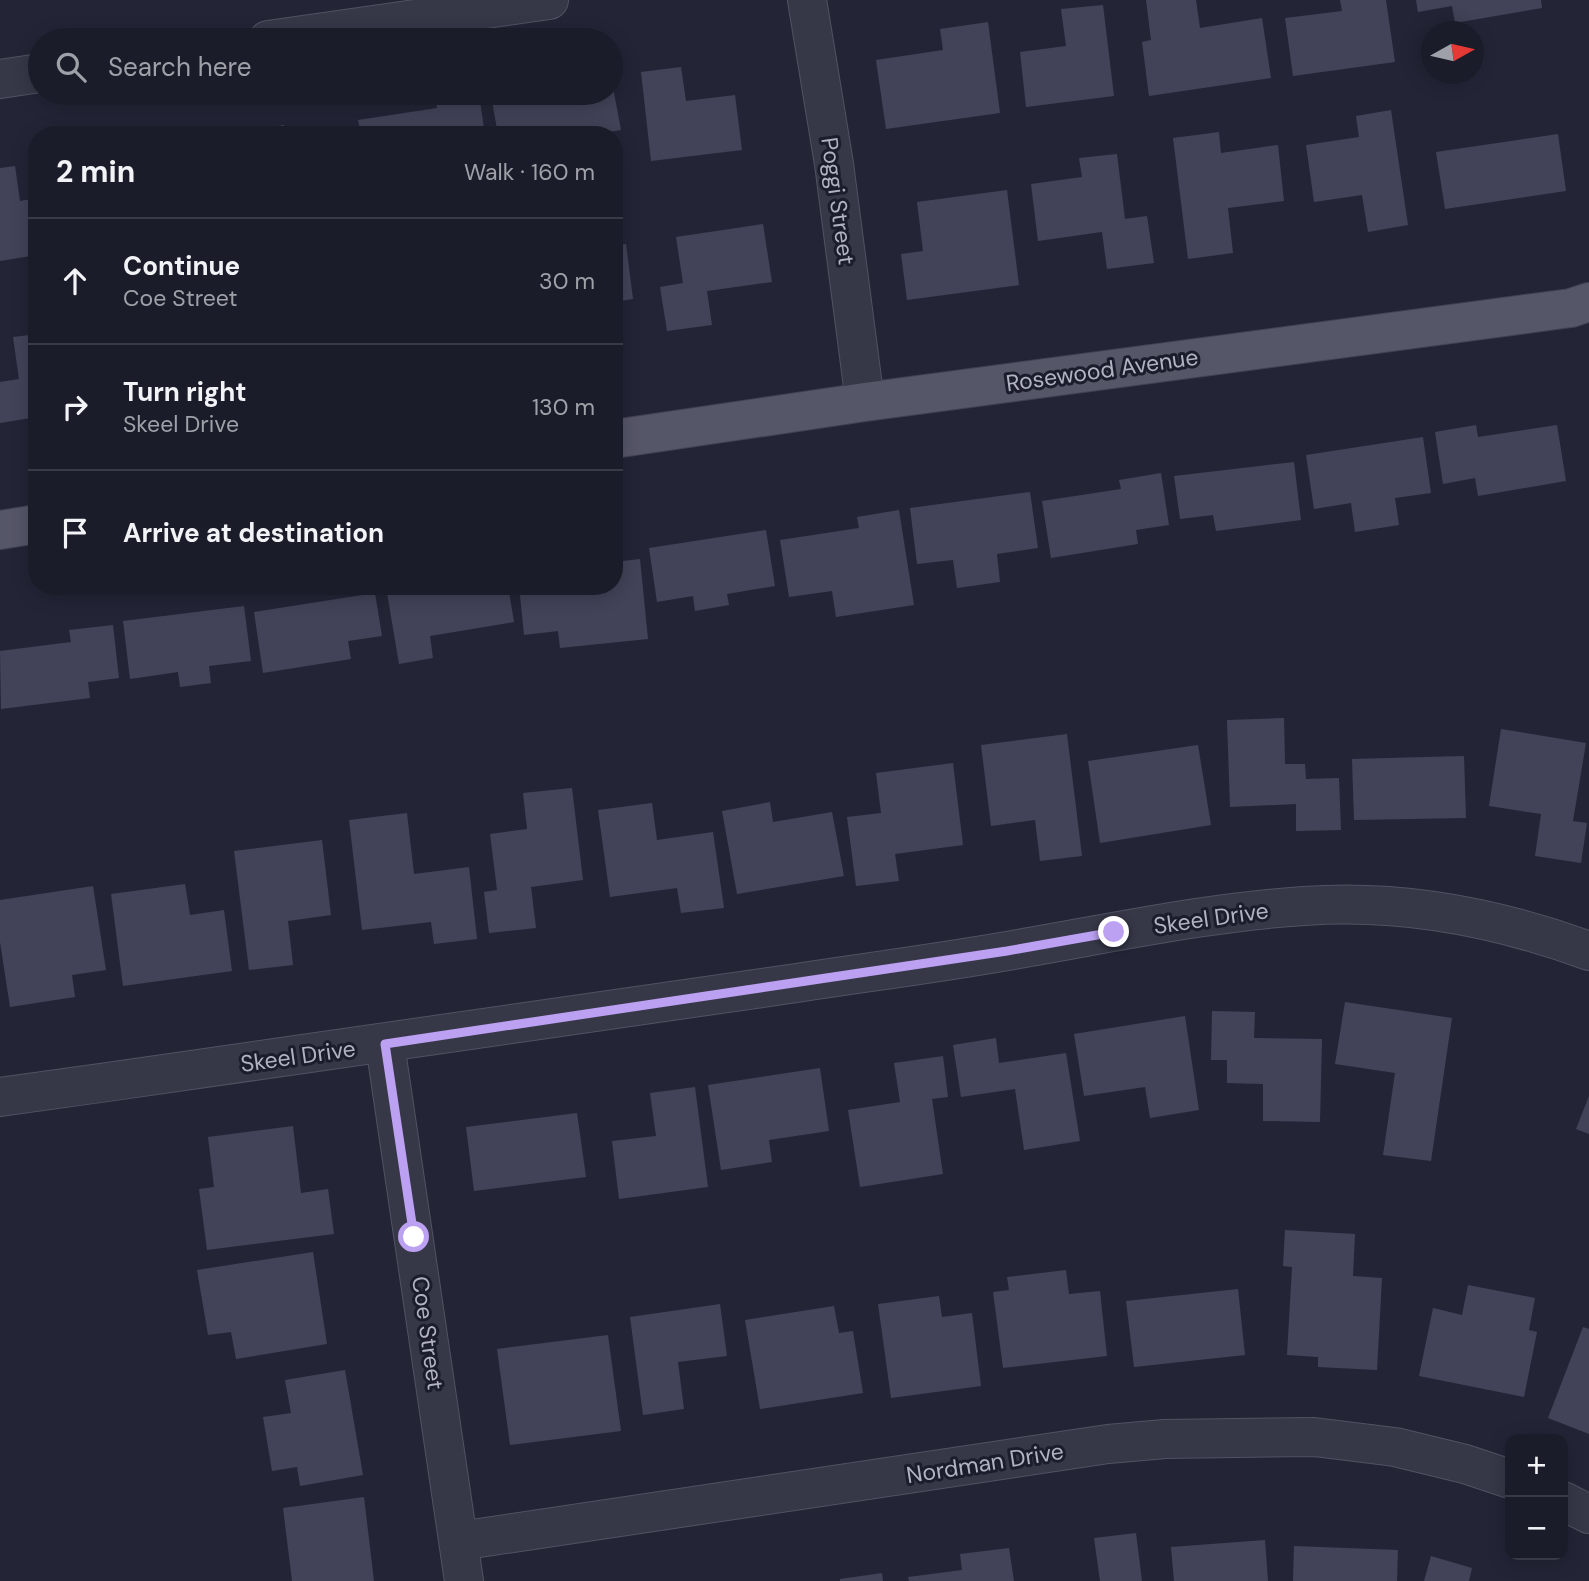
<!DOCTYPE html>
<html lang="en">
<head>
<meta charset="utf-8">
<style>
  :root { --surface:#1a1c29; --page:#272935; --text:#f1f3f6; --muted:#9fa1a8; --line:#383a46 }
  body { margin:0; font-family:"DM Sans",sans-serif; background:var(--page); color:var(--text) }
  .controls { position:absolute; right:21px; bottom:21px; display:grid; overflow:hidden; border-radius:14px; box-shadow:0 4px 18px #0003 }
  .controls button { width:63px; height:63px; display:grid; place-items:center; padding:0; border:0; border-bottom:2px solid var(--line); background:var(--surface); color:var(--text); font:35px sans-serif }
  .compass { position:absolute; left:1421px; top:21px; width:63px; height:63px; border-radius:50%; background:var(--surface); box-shadow:0 4px 18px #0003; rotate:82deg }
  .stop { position:absolute; width:21px; height:21px; margin:-16px; border:5px solid #bca0f2; border-radius:50%; background:#fff }
  .stop.end { background:#bca0f2; border-color:#fff; box-shadow:0 2px 7px #0008 }
  .list { margin:0; padding:0; list-style:none }
  h2 { display:flex; justify-content:space-between; align-items:center; height:91px; margin:0; padding:0 28px; font-size:30px }
  h2 small { font-size:23px; font-weight:400; color:var(--muted) }
  .list li { display:grid; grid-template-columns:46px 1fr auto; gap:21px; align-items:center; box-sizing:border-box; height:126px; padding:0 28px; border-top:2px solid var(--line) }
  .list b { display:block; font-size:26px; white-space:nowrap }
  .list p { margin:0; font-size:23px; white-space:nowrap; color:var(--muted) }
  .list em { font-size:23px; font-style:normal; color:var(--muted) }
  .icon { flex:none; width:38px; height:38px; fill:none; stroke:currentColor; stroke-width:2; stroke-linecap:round; stroke-linejoin:round }
  .map { position:relative; flex:none; width:1589px; height:1581px; overflow:hidden }
  .search { position:absolute; background:var(--surface); box-shadow:0 4px 18px #0003; left:28px; top:28px; width:595px; height:77px; display:flex; align-items:center; gap:18px; box-sizing:border-box; padding:0 24px; border-radius:38px; color:var(--muted); font-size:26px }
  .panel { position:absolute; background:var(--surface); box-shadow:0 4px 18px #0003; left:28px; top:126px; width:595px; height:469px; border-radius:28px }
  .map>svg:first-child { display:block }
  .building { fill:#424358 }
  .lines { fill:none; stroke-linecap:round; stroke-linejoin:round }
  .minor-casing { stroke:#515262; stroke-width:40 }
  .major-casing { stroke:#404151; stroke-width:40 }
  .minor { stroke:#363848; stroke-width:38 }
  .major { stroke:#555668; stroke-width:38 }
  .route { stroke:#bca0f2; stroke-width:9 }
  .labels { text-anchor:middle; dominant-baseline:central; stroke-width:6; stroke-linejoin:round; paint-order:stroke }
  .street-label { font-size:23px; fill:#b1b2c4; stroke:#1c1d2c }
</style>
</head>
<body>
<div class="map">
<svg width="1589" height="1581" viewBox="0 0 1589 1581">
  <rect width="100%" height="100%" fill="#232537"/>
  <g class="building">
    <polygon points="1146,0 1196,0 1200,28 1262,18 1271,78 1149,96 1142,42 1151,40"/>
    <polygon points="1340,0 1386,0 1395,62 1293,76 1285,18 1342,11"/>
    <polygon points="1416,0 1541,0 1542,8 1455,23 1452,6 1418,12"/>
    <polygon points="1103,5 1114,96 1026,107 1020,52 1066,46 1061,9"/>
    <polygon points="988,22 1000,113 886,129 876,60 943,50 940,29"/>
    <polygon points="681,67 686,101 735,95 742,150 651,161 641,72"/>
    <polygon points="611,77 621,130 589,135 498,135 491,95 508,93 611,93"/>
    <polygon points="479,94 485,135 361,135 358,120 437,108 436,101"/>
    <polygon points="1391,110 1408,225 1368,232 1362,195 1314,202 1306,145 1359,137 1356,116"/>
    <polygon points="284,125 286,135 244,135 243,132"/>
    <polygon points="1219,132 1221,153 1278,145 1284,201 1228,208 1233,253 1188,259 1173,138"/>
    <polygon points="1558,134 1566,191 1445,209 1436,152"/>
    <polygon points="1117,154 1125,219 1147,216 1154,263 1107,269 1102,232 1038,241 1031,184 1082,177 1079,158"/>
    <polygon points="15,166 20,201 37,198 37,255 0,261 0,168"/>
    <polygon points="1007,190 1019,285 907,300 901,254 923,251 917,202"/>
    <polygon points="763,224 772,282 707,291 712,325 667,331 660,287 683,283 676,237"/>
    <polygon points="626,244 633,299 614,302 614,246"/>
    <polygon points="37,334 37,417 0,423 0,382 19,379 13,337"/>
    <polygon points="1476,425 1478,437 1557,425 1566,481 1478,496 1475,478 1443,484 1435,432"/>
    <polygon points="1423,437 1431,493 1395,498 1399,525 1355,532 1351,503 1314,509 1306,455"/>
    <polygon points="1294,462 1301,520 1216,531 1213,515 1180,519 1174,476"/>
    <polygon points="1161,473 1169,525 1136,530 1138,544 1051,558 1042,501 1121,489 1119,480"/>
    <polygon points="1030,492 1038,548 997,554 1000,582 957,588 953,560 917,564 910,508"/>
    <polygon points="899,510 914,605 836,617 832,591 789,597 780,540 859,528 857,517"/>
    <polygon points="766,530 775,586 727,594 729,605 695,611 693,596 657,602 649,548"/>
    <polygon points="640,559 648,639 560,648 558,631 524,635 519,586 614,586 614,562"/>
    <polygon points="508,586 514,622 430,636 433,658 399,664 386,587"/>
    <polygon points="375,593 382,636 348,641 351,659 263,673 254,612"/>
    <polygon points="244,606 251,661 209,666 211,683 180,687 178,672 130,679 123,621"/>
    <polygon points="113,625 119,678 88,682 90,698 1,709 0,651 71,642 69,630"/>
    <polygon points="1284,718 1285,764 1305,764 1306,779 1339,778 1341,830 1296,831 1296,804 1230,807 1227,720"/>
    <polygon points="1501,729 1586,743 1573,821 1587,823 1581,863 1535,856 1541,814 1489,806"/>
    <polygon points="1067,734 1082,856 1040,861 1035,820 991,826 981,745"/>
    <polygon points="1198,745 1211,825 1100,843 1088,761"/>
    <polygon points="1464,756 1466,818 1354,820 1352,759"/>
    <polygon points="953,763 963,845 895,854 899,881 856,886 847,817 881,813 876,773"/>
    <polygon points="572,788 583,880 531,887 536,928 489,933 484,892 497,890 490,834 527,829 523,793"/>
    <polygon points="770,802 773,822 832,812 844,876 737,894 722,811"/>
    <polygon points="652,803 657,840 713,832 724,908 681,913 677,888 610,897 598,810"/>
    <polygon points="407,813 414,874 469,867 477,939 434,944 431,922 362,930 349,820"/>
    <polygon points="322,840 331,915 288,921 293,965 249,970 234,851"/>
    <polygon points="185,884 190,915 224,910 232,971 123,986 111,894"/>
    <polygon points="93,886 106,970 72,975 75,997 10,1007 0,942 0,900"/>
    <polygon points="1345,1002 1452,1018 1431,1161 1383,1155 1395,1073 1335,1064"/>
    <polygon points="1212,1011 1255,1012 1254,1038 1322,1039 1320,1122 1263,1121 1263,1084 1227,1083 1227,1060 1211,1060"/>
    <polygon points="1185,1016 1199,1110 1150,1118 1145,1087 1084,1096 1074,1034"/>
    <polygon points="996,1038 999,1063 1066,1053 1080,1141 1024,1150 1015,1089 961,1097 953,1045"/>
    <polygon points="943,1056 948,1097 932,1099 943,1174 860,1187 848,1110 900,1102 894,1063"/>
    <polygon points="820,1068 829,1131 769,1140 772,1162 721,1170 708,1085"/>
    <polygon points="695,1087 708,1187 619,1199 612,1141 656,1136 650,1093"/>
    <polygon points="1589,1096 1589,1134 1576,1129"/>
    <polygon points="577,1113 586,1177 474,1191 466,1127"/>
    <polygon points="293,1126 301,1193 328,1189 334,1234 207,1250 199,1189 214,1187 208,1137"/>
    <polygon points="1285,1230 1355,1234 1353,1276 1382,1278 1377,1370 1318,1367 1318,1357 1287,1355 1292,1267 1283,1266"/>
    <polygon points="313,1252 327,1344 236,1359 231,1332 208,1335 197,1270"/>
    <polygon points="1066,1270 1069,1294 1100,1291 1107,1356 1003,1368 993,1292 1009,1290 1007,1277"/>
    <polygon points="1468,1285 1535,1298 1529,1330 1537,1332 1524,1397 1419,1376 1433,1308 1462,1315"/>
    <polygon points="1238,1289 1245,1355 1134,1367 1126,1301"/>
    <polygon points="939,1296 942,1317 972,1313 981,1386 891,1398 878,1304"/>
    <polygon points="720,1304 727,1356 678,1362 684,1409 643,1415 630,1317"/>
    <polygon points="834,1306 839,1333 853,1331 863,1393 760,1409 745,1320"/>
    <polygon points="1583,1327 1589,1329 1589,1434 1548,1418"/>
    <polygon points="608,1335 621,1431 510,1445 497,1349"/>
    <polygon points="345,1370 363,1475 300,1486 297,1467 272,1471 263,1417 291,1413 285,1380"/>
    <polygon points="364,1497 374,1581 292,1581 283,1508"/>
    <polygon points="1136,1533 1142,1581 1100,1581 1094,1538"/>
    <polygon points="1265,1540 1268,1581 1174,1581 1171,1547"/>
    <polygon points="1294,1546 1398,1550 1397,1581 1293,1581"/>
    <polygon points="1009,1548 1014,1581 909,1581 908,1577 962,1570 960,1554"/>
    <polygon points="1431,1556 1472,1568 1469,1581 1424,1581"/>
    <polygon points="882,1573 883,1581 840,1581 840,1579"/>
  </g>
  <g class="lines">
    <g class="minor-casing">
      <g id="minor">
        <polyline points="807,0 834,164 865,402"/>
        <polyline points="268,40 549,0"/>
        <polyline points="0,79 40,73"/>
        <polyline points="385,1044 464,1581"/>
        <path d="M0 1097C259 1061 518 1024 776 986 859 973 942 963 1024 948 1117 932 1210 912 1304 906 1400 899 1499 918 1589 951"/>
        <polyline points="1563,1501 1589,1514"/>
        <polyline points="459,1541 1108,1444 1165,1439 1314,1437 1395,1447 1465,1464 1510,1479"/>
      </g>
    </g>
    <g class="major-casing">
      <g id="major">
        <polyline points="614,439 865,402 1571,308 1589,302"/>
        <polyline points="0,530 37,524"/>
      </g>
    </g>
    <use href="#minor" class="minor"/>
    <use href="#major" class="major"/>
  </g>
  <g class="lines">
    <polyline class="route" points="414,1237 385,1044 1007,951 1114,932"/>
  </g>
  <g class="labels">
    <g class="street-label">
      <text transform="translate(838 201) rotate(82)">Poggi Street</text>
      <text transform="translate(1102 370) rotate(-8)">Rosewood Avenue</text>
      <text transform="translate(1211 918) rotate(-8)">Skeel Drive</text>
      <text transform="translate(298 1056) rotate(-8)">Skeel Drive</text>
      <text transform="translate(428 1333) rotate(82)">Coe Street</text>
      <text transform="translate(985 1463) rotate(-9)">Nordman Drive</text>
    </g>
  </g>
</svg>
<div class="controls">
<button>+</button>
<button>−</button>
</div>
<svg class="compass" viewBox="-18 -18 36 36"><path d="M0-13l5 13h-10z" fill="#e53935"/><path d="M0 13l5-13h-10z" fill="#9fa1a8"/></svg>
<div class="stop" style="left:414px;top:1237px"></div>
<div class="stop end" style="left:1114px;top:932px"></div>
<div class="search"><svg class="icon" aria-label="search" viewBox="0 0 24 24"><circle cx="10" cy="10" r="6"/><path d="M15 15l6 6"/></svg>Search here</div>
<section class="panel">
<h2>2 min<small>Walk · 160 m</small></h2>
<ul class="list">
<li><svg class="icon" aria-label="ahead" viewBox="0 0 24 24"><path d="M12 20V5M6 11l6-6 6 6"/></svg><div><b>Continue</b><p>Coe Street</p></div><em>30 m</em></li>
<li><svg class="icon" aria-label="right" viewBox="0 0 24 24"><path d="M7 20v-9h11M14 6l5 5-5 5"/></svg><div><b>Turn right</b><p>Skeel Drive</p></div><em>130 m</em></li>
<li><svg class="icon" aria-label="arrive" viewBox="0 0 24 24"><path d="M6 21V4h12l-3 4 3 4H6"/></svg><div><b>Arrive at destination</b></div></li>
</ul>
</section>
</div>
</body>
</html>
